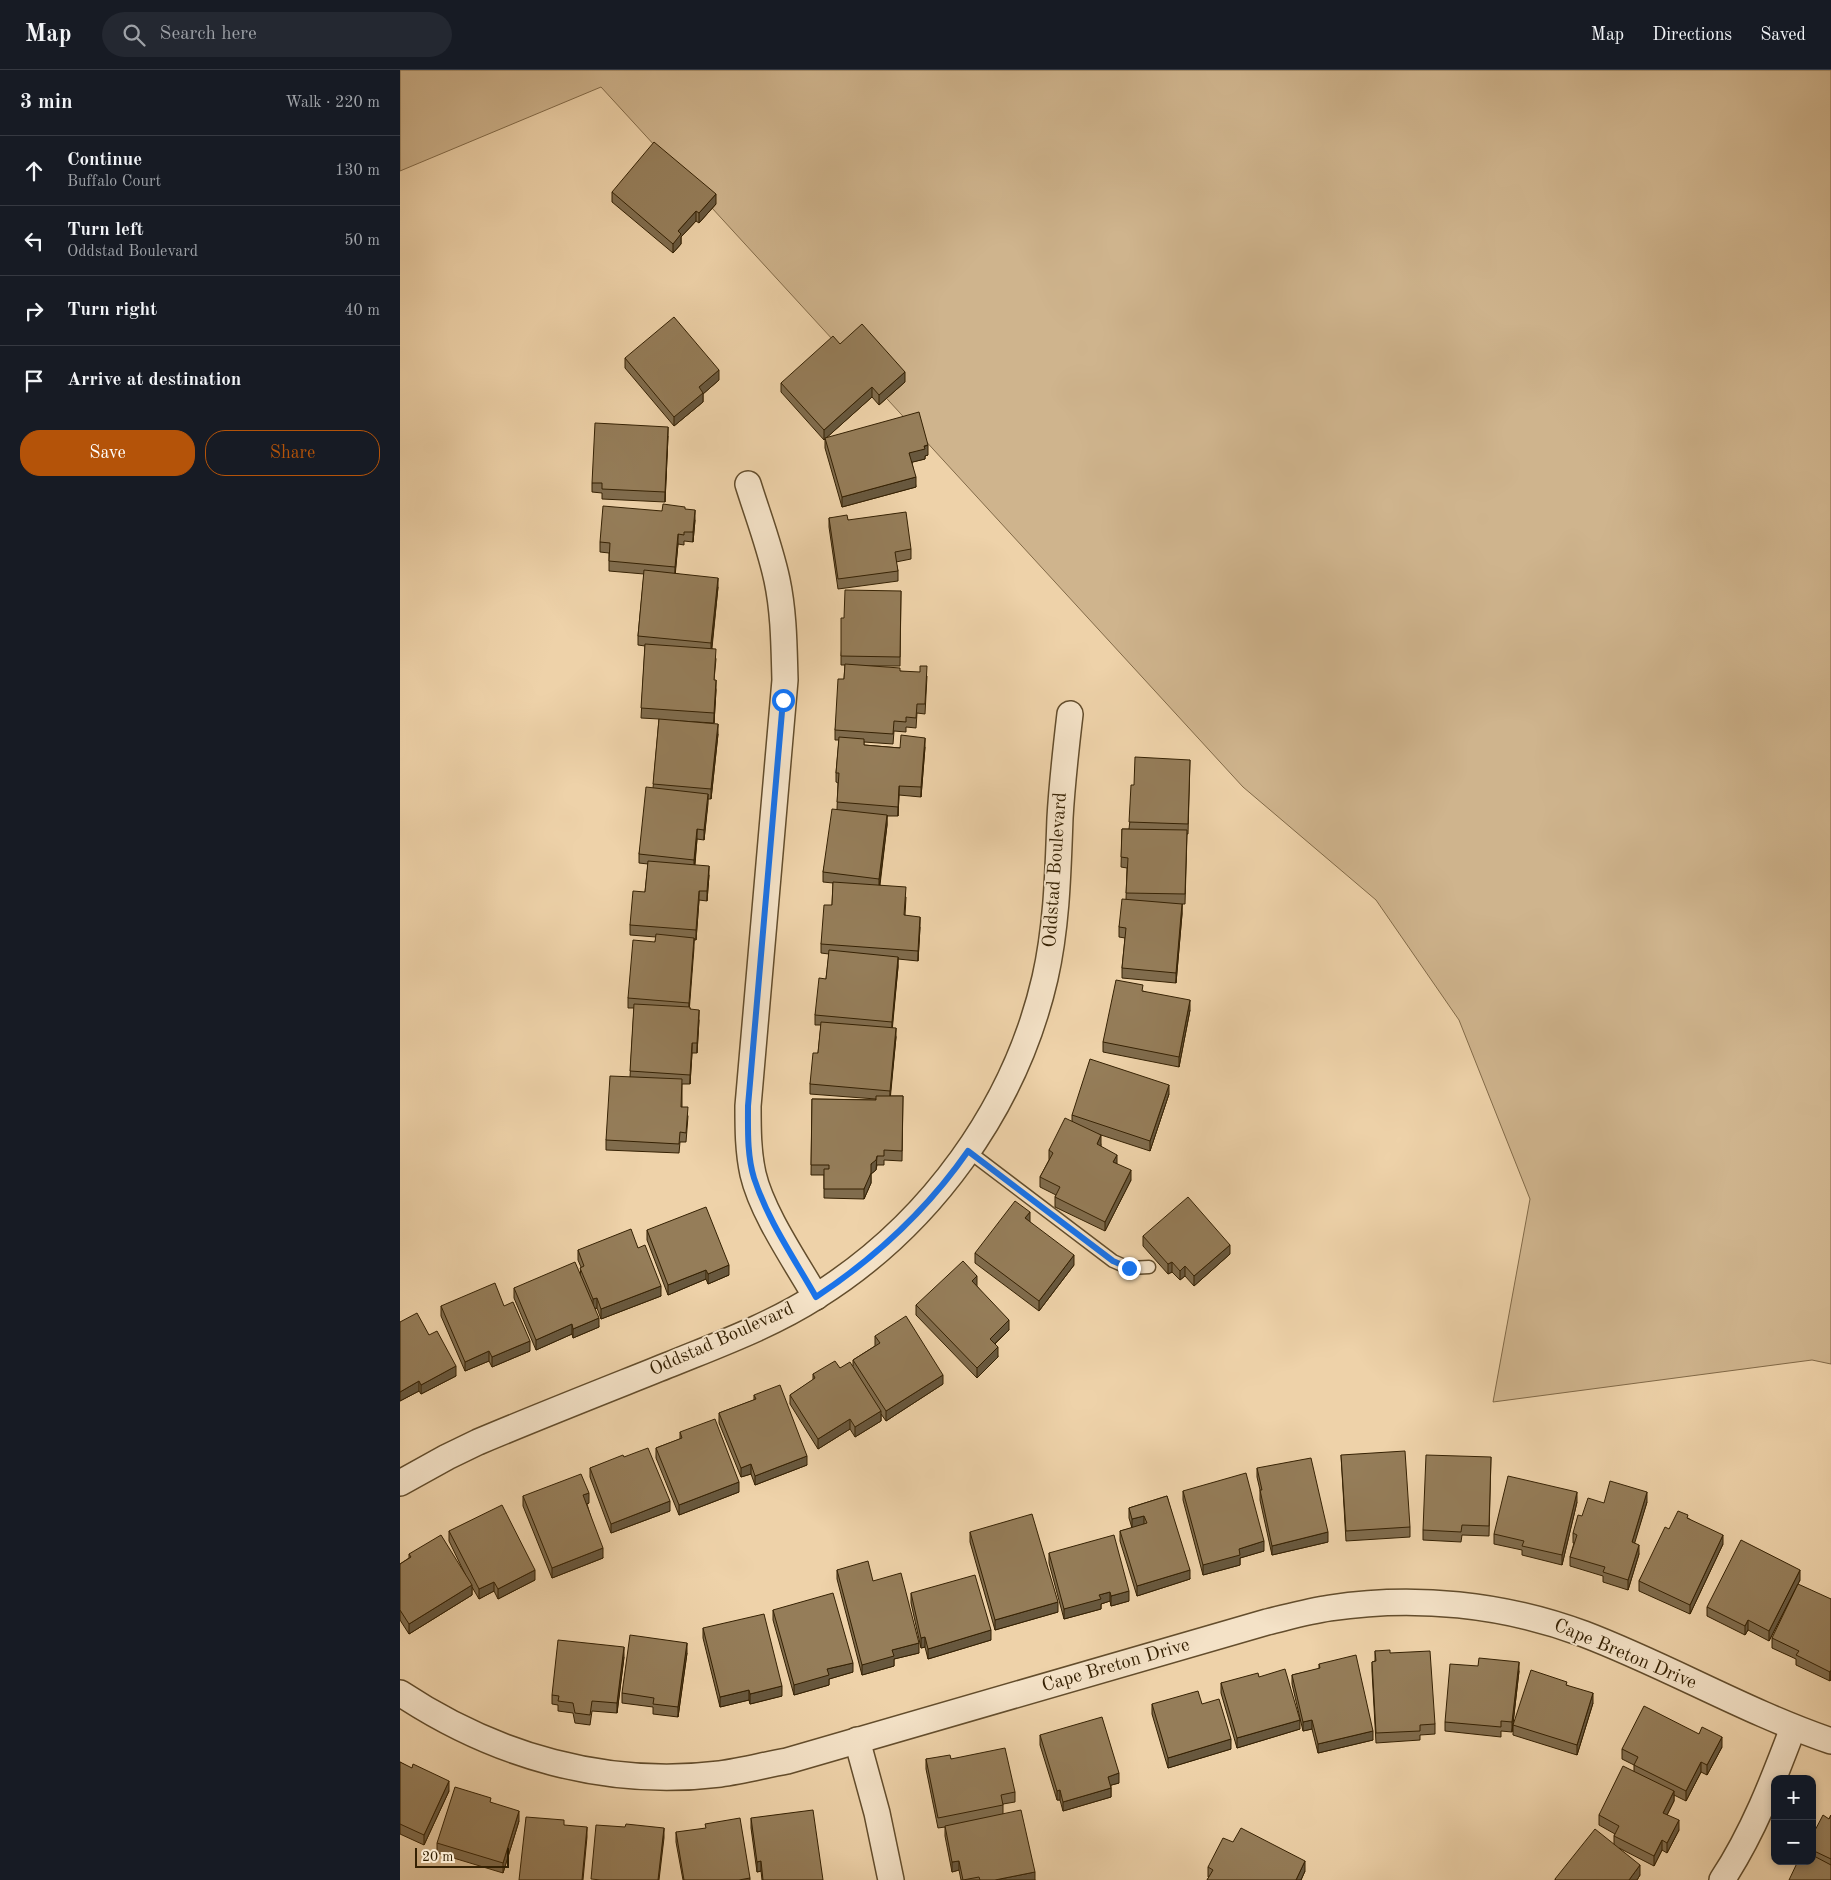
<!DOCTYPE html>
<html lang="en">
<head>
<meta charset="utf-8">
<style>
  :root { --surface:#171b24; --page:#242831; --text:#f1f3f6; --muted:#9ea1a6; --line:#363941; --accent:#b45309 }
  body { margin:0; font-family:"Old Standard TT",serif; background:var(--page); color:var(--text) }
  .controls { position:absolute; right:15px; bottom:15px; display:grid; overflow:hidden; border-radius:10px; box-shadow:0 2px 8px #0003 }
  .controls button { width:45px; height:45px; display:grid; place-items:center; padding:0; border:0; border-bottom:1px solid var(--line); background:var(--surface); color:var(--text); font:25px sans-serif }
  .scale { position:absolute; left:15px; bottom:12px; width:94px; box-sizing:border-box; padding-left:5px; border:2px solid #352103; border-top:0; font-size:14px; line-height:18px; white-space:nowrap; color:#352103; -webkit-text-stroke:4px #f4e2c7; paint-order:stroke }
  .stop { position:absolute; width:15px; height:15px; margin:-11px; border:4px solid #1a73e8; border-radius:50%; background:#fff }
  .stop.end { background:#1a73e8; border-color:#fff; box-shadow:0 1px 5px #0008 }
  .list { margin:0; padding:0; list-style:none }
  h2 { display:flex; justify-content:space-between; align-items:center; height:65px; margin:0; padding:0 20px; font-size:21px }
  h2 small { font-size:16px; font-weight:400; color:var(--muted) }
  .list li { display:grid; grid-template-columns:32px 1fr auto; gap:15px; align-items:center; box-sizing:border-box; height:70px; padding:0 20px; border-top:1px solid var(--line) }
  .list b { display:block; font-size:19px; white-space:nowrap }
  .list p { margin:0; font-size:16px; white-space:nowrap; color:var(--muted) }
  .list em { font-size:16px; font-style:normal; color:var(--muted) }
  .actions { display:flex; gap:10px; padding:15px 20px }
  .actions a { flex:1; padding:11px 0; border:1px solid var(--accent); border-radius:20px; text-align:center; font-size:18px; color:var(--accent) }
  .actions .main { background:var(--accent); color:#fff }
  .icon { flex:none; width:28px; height:28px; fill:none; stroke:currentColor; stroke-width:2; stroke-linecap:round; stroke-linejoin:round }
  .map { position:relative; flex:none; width:1431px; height:1810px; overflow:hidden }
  header { display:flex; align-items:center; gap:30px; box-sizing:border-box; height:70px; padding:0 25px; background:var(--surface); border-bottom:1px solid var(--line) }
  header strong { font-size:24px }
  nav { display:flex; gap:28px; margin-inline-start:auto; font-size:18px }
  .search { width:350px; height:45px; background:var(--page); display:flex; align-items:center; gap:12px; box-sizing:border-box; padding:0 18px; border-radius:28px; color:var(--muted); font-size:19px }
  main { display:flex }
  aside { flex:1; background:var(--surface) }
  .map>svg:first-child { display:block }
  .green { fill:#cfb48d; stroke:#826a48 }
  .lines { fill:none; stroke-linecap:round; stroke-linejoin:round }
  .lane-casing { stroke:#634d2c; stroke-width:15 }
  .street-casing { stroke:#634d2c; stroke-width:28 }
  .lane { stroke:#f4e2c7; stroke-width:12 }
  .street { stroke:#f4e2c7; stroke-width:25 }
  .wall { fill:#806c4d; stroke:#352103 }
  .shaded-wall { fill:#68583e; stroke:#352103 }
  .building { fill:#957d59; stroke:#352103 }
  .route { stroke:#1a73e8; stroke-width:6 }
  .labels { text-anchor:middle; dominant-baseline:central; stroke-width:4; stroke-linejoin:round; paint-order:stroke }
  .street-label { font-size:19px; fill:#352103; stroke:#f4e2c7 }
</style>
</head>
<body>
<header>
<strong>Map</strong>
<div class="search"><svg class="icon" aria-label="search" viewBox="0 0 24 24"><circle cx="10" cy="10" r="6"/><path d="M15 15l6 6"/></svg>Search here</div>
<nav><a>Map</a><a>Directions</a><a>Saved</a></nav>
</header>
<main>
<aside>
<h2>3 min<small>Walk · 220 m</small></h2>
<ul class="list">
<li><svg class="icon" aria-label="ahead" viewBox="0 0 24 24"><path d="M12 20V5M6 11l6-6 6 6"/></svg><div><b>Continue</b><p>Buffalo Court</p></div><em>130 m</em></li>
<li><svg class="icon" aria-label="left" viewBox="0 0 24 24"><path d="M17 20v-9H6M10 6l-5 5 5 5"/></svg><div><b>Turn left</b><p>Oddstad Boulevard</p></div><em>50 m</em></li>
<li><svg class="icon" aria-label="right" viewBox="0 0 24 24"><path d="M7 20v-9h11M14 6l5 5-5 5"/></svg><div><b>Turn right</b></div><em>40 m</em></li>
<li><svg class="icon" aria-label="arrive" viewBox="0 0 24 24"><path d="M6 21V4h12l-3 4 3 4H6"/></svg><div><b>Arrive at destination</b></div></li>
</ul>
<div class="actions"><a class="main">Save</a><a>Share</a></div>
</aside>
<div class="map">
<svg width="1431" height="1810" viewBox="0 0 1431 1810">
  <rect width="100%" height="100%" fill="#eed2a9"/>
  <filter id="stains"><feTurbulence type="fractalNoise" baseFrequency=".004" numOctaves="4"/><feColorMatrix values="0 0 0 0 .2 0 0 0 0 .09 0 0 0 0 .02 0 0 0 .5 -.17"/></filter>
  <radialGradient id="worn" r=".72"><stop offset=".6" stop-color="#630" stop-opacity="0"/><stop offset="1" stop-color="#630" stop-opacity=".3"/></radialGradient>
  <polygon class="green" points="0,0 1431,0 1431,1294 1412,1290 1093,1332 1130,1129 1059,950 976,830 843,717 201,17 0,101"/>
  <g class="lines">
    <g class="lane-casing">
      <polyline id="lane" points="568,1081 713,1191 729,1198 749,1197"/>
    </g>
    <g class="street-casing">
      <g id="street">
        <path d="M348 414C358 446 370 477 377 510 384 543 384 577 385 610L348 1036C348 1059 348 1081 353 1104 362 1143 396 1192 416 1227"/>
        <path d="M0 1413 47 1387 78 1372C142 1345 206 1320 271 1294 320 1274 372 1255 417 1226 530 1155 615 1038 645 908 657 855 658 801 660 748 662 713 666 678 670 644"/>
        <path d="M0 1623C95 1686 206 1718 320 1704 342 1701 365 1695 387 1691L867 1552C888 1547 909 1541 930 1538 1015 1525 1103 1534 1184 1564 1268 1596 1346 1642 1431 1671"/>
        <polyline points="457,1670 477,1743 491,1810"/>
        <path d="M1322 1810C1353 1763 1373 1711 1393 1658"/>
      </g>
    </g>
    <use href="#lane" class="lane"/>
    <use href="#street" class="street"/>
  </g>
  <g class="wall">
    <polygon points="212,122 316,134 299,153 296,151 281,167 281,174 273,183 212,132"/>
    <polygon points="440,274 505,312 479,335 472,327 426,368 528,385 525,386 525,389 512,392 516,417 442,437 425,378 425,369 424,370 381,322 381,313"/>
    <polygon points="225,288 319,310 303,324 303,332 274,356 225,298"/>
    <polygon points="268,366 265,432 202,429 202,423 192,422 192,413"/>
    <polygon points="285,439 295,450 293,472 284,471 284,475 278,474 275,503 318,517 312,578 316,589 314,610 316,620 314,653 280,651 318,664 311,729 308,729 304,770 297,769 295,795 309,805 307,831 299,830 296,870 294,870 289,937 299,950 297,983 292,983 290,1014 282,1014 282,1037 288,1046 286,1072 280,1072 279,1083 206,1080 206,1070 230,1007 234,938 228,938 228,928 255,872 256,867 230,865 230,855 245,822 248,794 239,793 239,784 253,718 259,649 241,648 245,576 238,575 238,566 244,504 209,501 209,483 200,482 200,472 262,441"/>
    <polygon points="429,448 448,450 511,479 511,489 496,492 498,501 498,511 438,519 429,457"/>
    <polygon points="501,521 500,596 465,596 500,601 527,606 525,644 517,643 516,658 506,657 506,662 494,661 493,674 464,672 464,675 500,678 525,677 521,727 499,725 498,746 487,746 487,755 480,815 506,827 505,845 520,857 518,891 498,889 498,897 492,957 496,967 490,1026 503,1026 502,1091 484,1090 484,1095 477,1095 476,1100 471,1104 471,1113 464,1129 424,1128 424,1105 411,1105 412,1029 476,1030 476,1029 410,1024 410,1014 418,983 421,955 415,955 415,945 426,909 429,884 421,883 421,874 432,835 433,813 423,812 423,802 437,739 438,713 436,712 436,703 439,670 435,670 435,660 444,609 445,595 441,595 441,586 444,548"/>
    <polygon points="790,690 788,764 787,764 785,834 782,834 782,844 776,913 722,908 722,898 725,868 719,867 719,857 726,829 727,798 721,797 722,759 729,759 734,715"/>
    <polygon points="743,921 790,940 779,997 703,982 703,972"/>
    <polygon points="769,1024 750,1081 698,1064 701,1075 701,1076 731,1110 705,1161 655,1137 655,1127 656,1125 640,1117 640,1107 649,1090 649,1080 672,1051 672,1045"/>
    <polygon points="630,1152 674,1195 639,1241 575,1193 575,1183"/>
    <polygon points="247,1160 329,1205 308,1214 306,1209 268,1225 247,1170"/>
    <polygon points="743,1166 830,1184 794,1216 785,1206 780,1210 772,1202 768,1204 743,1176"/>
    <polygon points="238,1178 261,1226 201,1249 197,1238 195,1239 199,1257 173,1268 172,1264 136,1280 114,1228 114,1218 180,1206 181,1197 178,1190 178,1180"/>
    <polygon points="577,1216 609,1260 595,1274 598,1287 577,1308 516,1245 516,1235"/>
    <polygon points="41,1236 130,1281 92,1297 89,1291 65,1301 41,1246"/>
    <polygon points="0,1252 29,1265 56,1306 21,1324 19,1321 0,1331"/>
    <polygon points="475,1266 543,1314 486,1351 481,1344 481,1351 455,1367 450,1359 418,1379 390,1334 390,1325 413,1310 413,1304 440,1298 453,1296 453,1290 475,1276"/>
    <polygon points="354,1325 407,1395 355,1415 351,1404 341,1407 319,1353 319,1343 354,1330"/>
    <polygon points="280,1362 339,1422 279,1445 256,1388 256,1378 280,1369"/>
    <polygon points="941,1385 1010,1457 1010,1467 946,1471"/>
    <polygon points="224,1387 270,1441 211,1463 190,1407 190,1398"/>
    <polygon points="1091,1387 1089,1466 1062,1465 1061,1472 1023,1470 1023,1460"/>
    <polygon points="857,1398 928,1472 872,1485 860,1430 860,1420 857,1407"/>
    <polygon points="783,1421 864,1481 840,1488 840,1495 803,1505 783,1430"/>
    <polygon points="123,1426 189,1433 187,1434 203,1488 152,1508 123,1436"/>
    <polygon points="767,1426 790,1509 737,1526 720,1471 720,1461 732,1458 729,1448 729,1438"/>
    <polygon points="1177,1432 1162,1495 1122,1485 1122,1480 1094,1474 1094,1464"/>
    <polygon points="1247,1432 1234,1473 1239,1484 1228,1520 1203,1512 1203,1506 1170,1496 1170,1487 1174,1473 1173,1473 1173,1463 1204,1433"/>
    <polygon points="1288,1448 1323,1474 1290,1544 1239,1521 1239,1511 1269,1459"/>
    <polygon points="49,1461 135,1510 98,1529 94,1521 79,1529 72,1517 72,1525 9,1564 0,1550 0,1494 9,1488 9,1484 65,1504 49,1471"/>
    <polygon points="570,1462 658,1542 595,1560 570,1472"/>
    <polygon points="649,1483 729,1531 711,1536 710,1531 701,1534 701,1539 664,1549 649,1493"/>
    <polygon points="437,1500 473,1511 519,1583 494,1589 494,1596 462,1605 437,1509"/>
    <polygon points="1400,1510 1369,1571 1348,1560 1345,1565 1307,1546 1307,1537"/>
    <polygon points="511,1523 591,1570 528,1589 525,1577 521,1578 511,1533"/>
    <polygon points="1431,1529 1430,1611 1396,1595 1396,1589 1372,1578 1372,1568"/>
    <polygon points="373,1540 453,1602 429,1609 429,1615 394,1625 373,1550"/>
    <polygon points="303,1558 382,1626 350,1634 349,1630 320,1637 303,1568"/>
    <polygon points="975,1581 990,1583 1035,1654 1035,1664 1020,1665 1020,1670 976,1673 972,1601 972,1592 975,1591"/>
    <polygon points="287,1583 278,1647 253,1644 253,1637 222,1633 222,1623"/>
    <polygon points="224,1587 217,1643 192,1641 190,1655 175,1653 173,1643 158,1641 158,1635 152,1634 152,1625"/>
    <polygon points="919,1594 973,1670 918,1683 912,1659 903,1661 892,1614 892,1605 919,1599"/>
    <polygon points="1119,1601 1112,1662 1101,1661 1101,1667 1045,1661 1045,1652"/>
    <polygon points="859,1607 900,1659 837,1678 821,1623 821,1613"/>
    <polygon points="1167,1615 1193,1633 1177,1685 1113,1665 1113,1655"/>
    <polygon points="752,1634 831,1679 768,1698 752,1644"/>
    <polygon points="640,1665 719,1713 711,1715 711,1727 663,1741 660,1730 657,1730 640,1675"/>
    <polygon points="1322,1677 1307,1705 1301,1702 1286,1731 1274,1725 1274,1731 1267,1745 1279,1760 1267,1783 1262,1780 1254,1796 1219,1778 1240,1805 1237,1810 1155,1810 1155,1809 1214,1775 1214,1766 1215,1764 1199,1755 1199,1745 1234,1701 1234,1695 1222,1689 1222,1679"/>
    <polygon points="526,1689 551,1689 615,1722 615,1732 603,1734 603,1744 635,1810 561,1810 559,1800 552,1802 545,1766 545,1757 538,1758 526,1699"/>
    <polygon points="0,1692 49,1721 24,1775 0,1764"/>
    <polygon points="91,1733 119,1751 103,1803 37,1783 37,1773"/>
    <polygon points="1431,1745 1431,1810 1412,1791 1412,1766 1429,1749"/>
    <polygon points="351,1748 423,1810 362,1810 361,1801 357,1802 351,1758"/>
    <polygon points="276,1762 350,1808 350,1810 283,1810 276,1772"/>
    <polygon points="833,1772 905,1801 901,1810 807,1810 809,1807 808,1807 808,1797"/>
  </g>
  <g class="shaded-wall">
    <polygon points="316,124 316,134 299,153 299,143"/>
    <polygon points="296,141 296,151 281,167 281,174 273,183 273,174 278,161"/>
    <polygon points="319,300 319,310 303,324 303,332 274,356 274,347 299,317"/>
    <polygon points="505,302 505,312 479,335 479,325"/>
    <polygon points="472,317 472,327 424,370 424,360"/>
    <polygon points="268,357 268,366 265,432 265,422"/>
    <polygon points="528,375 528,385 525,386 525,389 509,393 509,383"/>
    <polygon points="516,407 516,417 442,437 442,427"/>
    <polygon points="295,440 295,450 293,472 293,462"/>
    <polygon points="278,464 278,474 275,507 275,497"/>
    <polygon points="318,508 318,517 311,583 311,573"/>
    <polygon points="316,610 316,620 314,653 314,643"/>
    <polygon points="318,654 318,664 311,729 311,719"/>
    <polygon points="525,668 525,677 521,727 521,717"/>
    <polygon points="499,716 499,725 498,746 498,737"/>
    <polygon points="308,724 308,734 304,770 304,760"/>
    <polygon points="487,745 487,755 479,818 479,809"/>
    <polygon points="297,759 297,769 294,800 294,790"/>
    <polygon points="309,796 309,805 307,831 307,821"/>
    <polygon points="299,821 299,830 296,870 296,860"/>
    <polygon points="782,834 782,844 776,913 776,903"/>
    <polygon points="520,847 520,857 518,891 518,881"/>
    <polygon points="294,868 294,878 289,943 289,933"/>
    <polygon points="498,887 498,897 492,962 492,952"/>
    <polygon points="790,930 790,940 779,997 779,987"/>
    <polygon points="299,940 299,950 297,983 297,973"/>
    <polygon points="496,958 496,967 490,1031 490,1021"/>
    <polygon points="292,973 292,983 290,1014 290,1005"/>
    <polygon points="769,1015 769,1024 750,1081 750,1071"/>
    <polygon points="701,1065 701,1075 697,1084 697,1074"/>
    <polygon points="717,1085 717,1094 713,1092"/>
    <polygon points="477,1086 476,1100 471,1104 471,1113 464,1129 464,1119 471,1094"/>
    <polygon points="731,1100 731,1110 705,1161 705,1152"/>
    <polygon points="630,1142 630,1152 625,1148"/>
    <polygon points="830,1175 830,1184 794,1216 794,1206"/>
    <polygon points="674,1185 674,1195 639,1241 639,1231"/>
    <polygon points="772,1192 772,1202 768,1204 768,1194"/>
    <polygon points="329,1195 329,1205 308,1214 308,1204"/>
    <polygon points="785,1196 785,1206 780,1210 780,1201"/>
    <polygon points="306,1200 306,1209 268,1225 268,1215"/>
    <polygon points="577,1206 577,1216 572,1221 572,1211"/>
    <polygon points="261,1216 261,1226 201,1249 201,1239"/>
    <polygon points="197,1228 197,1238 193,1239 193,1229"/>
    <polygon points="199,1248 199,1257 173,1268 173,1259"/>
    <polygon points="609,1250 609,1260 590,1278 590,1269"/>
    <polygon points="172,1254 172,1264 136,1280 136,1270"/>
    <polygon points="130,1271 130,1281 92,1297 92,1287"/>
    <polygon points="598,1277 598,1287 577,1308 577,1298"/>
    <polygon points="89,1281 89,1291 65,1301 65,1292"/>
    <polygon points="56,1296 56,1306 21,1324 21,1315"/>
    <polygon points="543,1305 543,1314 486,1351 486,1341"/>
    <polygon points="19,1311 19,1321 0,1331 0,1322"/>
    <polygon points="481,1341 481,1351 455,1367 455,1357"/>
    <polygon points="450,1349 450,1359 418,1379 418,1369"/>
    <polygon points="407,1386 407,1395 355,1415 355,1406"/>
    <polygon points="351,1394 351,1404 341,1407 341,1398"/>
    <polygon points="339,1412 339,1422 279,1445 279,1435"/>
    <polygon points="1177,1422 1177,1432 1162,1495 1162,1485"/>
    <polygon points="1247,1422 1247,1432 1232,1482 1232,1472"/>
    <polygon points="189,1423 189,1433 183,1435 183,1425"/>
    <polygon points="270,1431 270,1441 211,1463 211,1454"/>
    <polygon points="744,1446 744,1456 732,1459 732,1449"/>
    <polygon points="928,1462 928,1472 872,1485 872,1476"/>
    <polygon points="1323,1465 1323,1474 1290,1544 1290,1535"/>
    <polygon points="864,1471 864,1481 840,1488 840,1495 803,1505 803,1495 839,1479"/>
    <polygon points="1239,1475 1239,1484 1228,1520 1228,1510"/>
    <polygon points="203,1478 203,1488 152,1508 152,1498"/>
    <polygon points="135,1500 135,1510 98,1529 98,1519"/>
    <polygon points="790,1500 790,1509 737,1526 737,1516"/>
    <polygon points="1400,1500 1400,1510 1369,1571 1369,1561"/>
    <polygon points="94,1512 94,1521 79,1529 79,1519"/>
    <polygon points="72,1515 72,1525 9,1564 9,1554"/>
    <polygon points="729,1521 729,1531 711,1536 711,1526"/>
    <polygon points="710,1522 710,1531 701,1534 701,1539 664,1549 664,1539 699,1525"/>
    <polygon points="658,1532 658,1542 595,1560 595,1550"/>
    <polygon points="1348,1550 1348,1560 1345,1565 1345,1556"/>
    <polygon points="591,1560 591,1570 528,1589 528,1579"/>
    <polygon points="525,1567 525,1577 521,1578 521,1568"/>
    <polygon points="287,1573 287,1583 278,1647 278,1637"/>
    <polygon points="519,1573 519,1583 494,1589 494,1596 462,1605 462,1595 492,1580"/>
    <polygon points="224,1577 224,1587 217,1643 217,1633"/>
    <polygon points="1119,1592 1119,1601 1112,1662 1112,1652"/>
    <polygon points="453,1593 453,1602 429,1609 429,1615 394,1625 394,1615 427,1599"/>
    <polygon points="1431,1600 1431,1609 1430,1611 1430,1602"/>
    <polygon points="382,1616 382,1626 350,1634 350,1624"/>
    <polygon points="349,1620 349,1630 320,1637 320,1627"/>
    <polygon points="1193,1623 1193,1633 1177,1685 1177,1675"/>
    <polygon points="900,1650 900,1659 837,1678 837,1668"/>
    <polygon points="912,1650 912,1659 903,1661 903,1652"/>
    <polygon points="973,1661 973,1670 918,1683 918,1674"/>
    <polygon points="1322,1667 1322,1677 1307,1705 1307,1695"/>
    <polygon points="831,1669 831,1679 768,1698 768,1688"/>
    <polygon points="1301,1692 1301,1702 1286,1731 1286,1721"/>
    <polygon points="719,1703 719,1713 708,1716 708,1707"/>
    <polygon points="49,1711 49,1721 24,1775 24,1765"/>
    <polygon points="711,1718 711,1727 663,1741 663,1732"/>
    <polygon points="660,1720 660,1730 657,1730 657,1721"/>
    <polygon points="1274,1721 1274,1731 1263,1753 1263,1743"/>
    <polygon points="119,1741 119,1751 103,1803 103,1793"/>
    <polygon points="1279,1750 1279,1760 1267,1783 1267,1773"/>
    <polygon points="187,1757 187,1767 183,1810 182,1810"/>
    <polygon points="264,1758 264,1768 259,1810 258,1810"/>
    <polygon points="1262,1770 1262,1780 1254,1796 1254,1786"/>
    <polygon points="361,1791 361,1801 357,1802 357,1792"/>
    <polygon points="559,1791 559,1800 552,1802 552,1792"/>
    <polygon points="905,1791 905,1801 901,1810 896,1810"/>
    <polygon points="1240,1795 1240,1805 1237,1810 1229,1810"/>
    <polygon points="635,1802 635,1810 595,1810"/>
  </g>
  <g class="building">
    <polygon points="254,72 316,124 299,143 296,141 278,161 281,164 273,174 212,122"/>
    <polygon points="274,247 319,300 299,317 303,323 274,347 225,288"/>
    <polygon points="462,254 505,302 479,325 472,317 424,360 381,313 433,266 440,274"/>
    <polygon points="519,342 528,375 524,376 525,379 509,383 516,407 442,427 425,368"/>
    <polygon points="195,353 268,357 265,422 202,419 202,413 192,413"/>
    <polygon points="263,434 285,437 285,439 295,440 293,462 284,462 284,465 278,464 275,497 209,491 210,473 200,472 203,436 262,441"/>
    <polygon points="506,442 511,479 495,482 498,501 438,509 429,448 447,445 448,450"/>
    <polygon points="244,500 318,508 311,573 238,566"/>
    <polygon points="445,520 501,521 500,587 441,586 441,548 444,548"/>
    <polygon points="245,574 316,579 314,610 316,610 314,643 241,638"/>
    <polygon points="445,594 500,598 500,601 520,602 520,596 527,596 525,634 517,634 516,648 506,647 506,652 494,651 493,664 435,660 438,609 444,609"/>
    <polygon points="259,649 318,654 311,719 253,714"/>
    <polygon points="501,665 525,668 521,717 499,716 498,737 437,732 439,703 436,703 439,667 464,669 464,675 500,678"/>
    <polygon points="735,687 790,690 788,754 729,752 731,715 734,715"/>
    <polygon points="246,717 308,724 304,760 297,759 294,790 239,784"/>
    <polygon points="432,739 487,745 479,809 423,802"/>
    <polygon points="722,759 787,760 785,824 726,823 728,788 721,787"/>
    <polygon points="248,791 309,796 307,821 299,821 296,860 230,855 233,821 245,822"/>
    <polygon points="433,812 506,817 504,845 520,847 518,881 421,874 424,835 432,835"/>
    <polygon points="722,829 782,834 776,903 722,898 726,858 719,857"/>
    <polygon points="256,864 294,868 289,933 228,928 233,870 255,872"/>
    <polygon points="429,880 498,887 492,952 415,945 419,908 426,909"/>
    <polygon points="716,910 743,915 742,921 790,930 779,987 703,972"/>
    <polygon points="234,934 290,937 290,939 299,940 297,973 292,973 290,1005 230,1001"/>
    <polygon points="421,952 496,958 490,1021 410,1014 413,983 418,983"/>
    <polygon points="690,989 769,1015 750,1071 672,1045"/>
    <polygon points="210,1006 282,1009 281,1037 288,1037 286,1063 280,1062 279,1074 206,1070"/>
    <polygon points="476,1026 503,1026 502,1081 484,1080 484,1086 477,1086 476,1090 471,1094 471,1103 464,1119 424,1119 424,1099 429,1099 429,1095 411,1095 412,1029 476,1030"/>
    <polygon points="665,1048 701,1065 697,1074 717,1085 713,1092 731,1100 705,1152 655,1127 660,1117 640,1107 653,1083 649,1080"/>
    <polygon points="788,1127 830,1175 794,1206 785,1196 780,1201 772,1192 768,1194 743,1166"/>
    <polygon points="615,1131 630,1142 625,1148 674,1185 639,1231 575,1183"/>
    <polygon points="306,1137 329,1195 308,1204 306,1200 268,1215 247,1160"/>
    <polygon points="231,1159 238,1178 245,1175 261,1216 201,1239 197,1228 193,1229 180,1198 184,1196 178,1180"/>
    <polygon points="563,1191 577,1206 572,1211 609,1250 590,1269 598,1277 577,1298 516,1235"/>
    <polygon points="175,1192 199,1248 173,1259 172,1254 136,1270 114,1218"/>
    <polygon points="95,1213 104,1236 113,1232 130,1271 92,1287 89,1281 65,1292 41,1236"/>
    <polygon points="17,1243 29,1265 37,1261 56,1296 21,1315 19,1311 0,1322 0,1252"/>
    <polygon points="506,1246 543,1305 486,1341 453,1290 480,1273 475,1266"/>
    <polygon points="435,1291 440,1298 450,1292 481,1341 455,1357 450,1349 418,1369 390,1325 415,1308 413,1304"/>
    <polygon points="380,1315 407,1386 355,1406 351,1394 341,1398 319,1343 356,1329 354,1325"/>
    <polygon points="315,1349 339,1412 279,1435 256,1378 282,1368 280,1362"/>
    <polygon points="248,1378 270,1431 211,1454 190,1398 223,1385 224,1387"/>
    <polygon points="1005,1381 1010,1457 946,1461 941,1385"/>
    <polygon points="1026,1385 1091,1387 1089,1456 1062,1455 1061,1462 1023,1460"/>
    <polygon points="911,1388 928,1462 872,1476 860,1420 862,1420 857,1398"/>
    <polygon points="846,1403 864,1471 839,1479 840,1485 803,1495 783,1421"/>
    <polygon points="181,1404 189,1423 183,1425 203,1478 152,1498 123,1426"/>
    <polygon points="1108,1406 1177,1422 1162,1485 1122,1476 1124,1471 1094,1464"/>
    <polygon points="1210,1411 1247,1422 1232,1472 1239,1475 1228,1510 1203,1502 1205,1497 1170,1487 1177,1465 1173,1463 1178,1445 1182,1446 1188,1428 1204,1433"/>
    <polygon points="767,1426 790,1500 737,1516 720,1461 747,1453 744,1446 732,1449 729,1438"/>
    <polygon points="102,1435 135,1500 98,1519 94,1512 79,1519 49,1461"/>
    <polygon points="1278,1441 1288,1445 1287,1448 1323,1465 1290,1535 1239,1511 1265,1457 1269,1459"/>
    <polygon points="632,1444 658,1532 595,1550 570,1462"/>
    <polygon points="41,1465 72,1515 9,1554 0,1540 0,1494 11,1487 9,1484"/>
    <polygon points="714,1465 729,1521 711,1526 710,1522 699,1525 701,1529 664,1539 649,1483"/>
    <polygon points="1341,1470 1400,1500 1369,1561 1348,1550 1345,1556 1307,1537"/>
    <polygon points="468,1491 473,1511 501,1503 519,1573 492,1580 494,1586 462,1595 437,1500"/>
    <polygon points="575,1505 591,1560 528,1579 525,1567 521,1568 511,1523"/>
    <polygon points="1398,1514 1431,1529 1431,1600 1430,1602 1396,1585 1399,1581 1372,1568"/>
    <polygon points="433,1523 453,1593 427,1599 429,1605 394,1615 373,1540"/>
    <polygon points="364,1544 382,1616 350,1624 349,1620 320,1627 303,1558"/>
    <polygon points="230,1565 287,1573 278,1637 253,1634 254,1628 222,1623"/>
    <polygon points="158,1570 224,1577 217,1633 192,1631 190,1645 175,1643 173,1633 158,1631 159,1626 152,1625"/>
    <polygon points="990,1580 990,1583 1030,1581 1035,1654 1020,1655 1020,1661 976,1663 972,1592 976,1591 975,1581"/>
    <polygon points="956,1585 973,1661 918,1674 912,1650 903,1652 892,1605 920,1598 919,1594"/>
    <polygon points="1079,1588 1119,1592 1112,1652 1101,1651 1101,1657 1045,1652 1050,1594 1078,1596"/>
    <polygon points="885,1599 900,1650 837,1668 821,1613 858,1603 859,1607"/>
    <polygon points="1131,1600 1167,1612 1166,1615 1193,1623 1177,1675 1113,1655"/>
    <polygon points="798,1621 802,1634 819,1629 831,1669 768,1688 752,1634"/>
    <polygon points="1244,1636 1299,1664 1302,1657 1322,1667 1307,1695 1301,1692 1286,1721 1234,1695 1238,1687 1222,1679"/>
    <polygon points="702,1647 719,1703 708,1707 711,1718 663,1732 660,1720 657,1721 640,1665"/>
    <polygon points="605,1678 615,1722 601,1725 603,1735 538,1748 526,1689 550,1685 551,1689"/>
    <polygon points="0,1692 12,1698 13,1694 49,1711 24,1765 0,1754"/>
    <polygon points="1223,1696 1274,1721 1263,1743 1279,1750 1267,1773 1262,1770 1254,1786 1214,1766 1219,1756 1199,1745"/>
    <polygon points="55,1717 91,1728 90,1732 119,1741 103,1793 37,1773"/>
    <polygon points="413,1740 423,1810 363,1810 361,1791 357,1792 351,1748"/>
    <polygon points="621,1740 635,1802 595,1810 580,1810 579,1807 563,1810 559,1791 552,1792 545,1756"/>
    <polygon points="1423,1745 1429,1749 1431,1745 1431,1789 1412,1780 1412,1766"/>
    <polygon points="126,1747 164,1750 164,1755 187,1757 182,1810 119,1810"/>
    <polygon points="340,1748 350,1808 339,1810 284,1810 276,1762 306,1758 305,1754"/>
    <polygon points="226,1754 264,1758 258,1810 201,1810 191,1809 196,1755 225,1757"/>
    <polygon points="841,1758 905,1791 896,1810 807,1810 813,1800 808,1797 823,1768 833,1772"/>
    <polygon points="1195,1759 1240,1795 1229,1810 1156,1810 1155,1809"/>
    <polygon points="1412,1785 1431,1795 1431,1810 1389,1810 1398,1791 1412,1791"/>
  </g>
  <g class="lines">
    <path class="route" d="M383 630 348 1036C348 1060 347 1085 354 1108 368 1151 394 1188 416 1227 475 1188 527 1140 568 1081L713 1191 729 1198"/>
  </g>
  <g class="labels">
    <g class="street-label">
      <text transform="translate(656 800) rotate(-86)">Oddstad Boulevard</text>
      <text transform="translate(322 1270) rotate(-24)">Oddstad Boulevard</text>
      <text transform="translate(1225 1585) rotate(23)">Cape Breton Drive</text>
      <text transform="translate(716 1596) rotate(-16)">Cape Breton Drive</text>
    </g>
  </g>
  <rect width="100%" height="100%" filter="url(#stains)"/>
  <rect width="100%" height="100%" fill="url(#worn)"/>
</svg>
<div class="controls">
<button>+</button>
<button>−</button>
</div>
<div class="scale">20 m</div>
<div class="stop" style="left:383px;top:630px"></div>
<div class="stop end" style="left:729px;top:1198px"></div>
</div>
</main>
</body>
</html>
